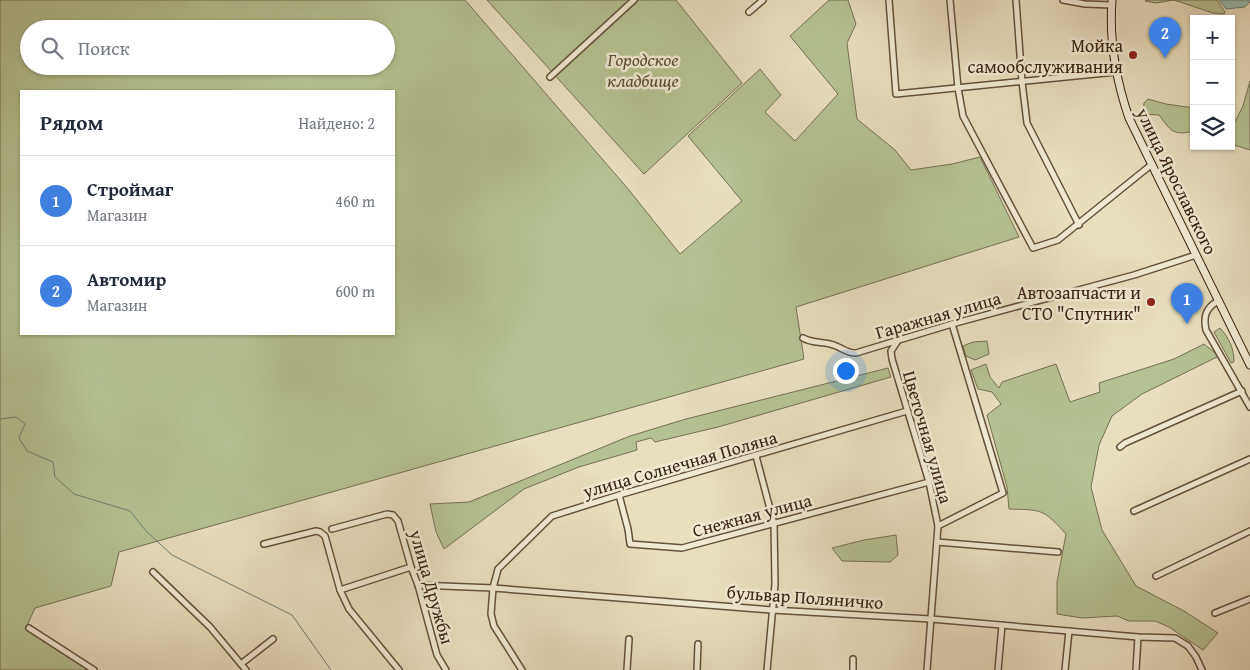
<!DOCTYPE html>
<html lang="ru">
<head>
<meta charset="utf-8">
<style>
  :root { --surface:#fff; --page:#f2f2f3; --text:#1f2937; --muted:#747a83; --line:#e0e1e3; --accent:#2563eb }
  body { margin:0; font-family:"Gentium Book Plus",serif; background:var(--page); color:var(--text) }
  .controls { position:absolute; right:15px; top:15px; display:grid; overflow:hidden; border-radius:0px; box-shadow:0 1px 4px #0004 }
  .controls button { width:45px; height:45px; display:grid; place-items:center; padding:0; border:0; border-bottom:1px solid var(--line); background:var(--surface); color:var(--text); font:25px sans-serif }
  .you { position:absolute; left:845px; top:370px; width:18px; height:18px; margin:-12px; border:4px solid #fff; border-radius:50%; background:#1a73e8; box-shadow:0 0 0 8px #1a73e833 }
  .badge { display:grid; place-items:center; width:32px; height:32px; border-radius:50%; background:var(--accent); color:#fff; font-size:16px; font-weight:700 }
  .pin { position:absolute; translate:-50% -41px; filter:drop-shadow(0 1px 2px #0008) }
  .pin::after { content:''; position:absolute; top:26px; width:18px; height:15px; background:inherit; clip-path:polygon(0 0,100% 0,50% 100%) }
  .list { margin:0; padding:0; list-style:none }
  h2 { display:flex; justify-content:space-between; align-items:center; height:65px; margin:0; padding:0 20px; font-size:21px }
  h2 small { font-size:16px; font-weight:400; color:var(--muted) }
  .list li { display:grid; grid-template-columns:32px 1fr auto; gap:15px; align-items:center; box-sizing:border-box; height:90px; padding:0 20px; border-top:1px solid var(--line) }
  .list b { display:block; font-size:19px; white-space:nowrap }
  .list p { margin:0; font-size:16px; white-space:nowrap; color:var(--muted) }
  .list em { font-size:16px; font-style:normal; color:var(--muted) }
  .icon { flex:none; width:28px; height:28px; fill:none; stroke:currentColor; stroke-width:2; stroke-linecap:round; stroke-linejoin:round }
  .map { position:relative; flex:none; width:1250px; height:670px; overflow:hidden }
  .search { position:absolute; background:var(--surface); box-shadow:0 1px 4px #0004; left:20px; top:20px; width:375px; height:55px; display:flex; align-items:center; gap:12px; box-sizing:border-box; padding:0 18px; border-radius:28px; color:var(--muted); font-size:19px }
  .panel { position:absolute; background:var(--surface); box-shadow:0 1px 4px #0004; left:20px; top:90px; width:375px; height:245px; border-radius:0px }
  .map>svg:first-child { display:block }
  .green { fill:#b5c291; stroke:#767252; fill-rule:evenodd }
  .water { fill:#97bcb4; stroke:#717e74 }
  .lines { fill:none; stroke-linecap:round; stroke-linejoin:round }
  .stream { stroke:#717e74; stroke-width:1 }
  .street-casing { stroke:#64513e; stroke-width:8 }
  .secondary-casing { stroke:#382214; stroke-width:9 }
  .street { stroke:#f0ead5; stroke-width:5 }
  .secondary { stroke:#f0ead5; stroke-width:7 }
  .poi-dot { fill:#8f2418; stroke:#f0ead5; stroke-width:2 }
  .labels { text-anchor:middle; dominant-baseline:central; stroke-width:5; stroke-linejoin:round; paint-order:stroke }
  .poi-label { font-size:18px; fill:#382214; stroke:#f0ead5; text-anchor:end }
  .park-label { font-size:18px; font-style:italic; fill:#574a33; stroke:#f0ead5 }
  .street-label { font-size:18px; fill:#382214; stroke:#f0ead5 }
</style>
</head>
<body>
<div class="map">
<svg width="1250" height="670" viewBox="0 0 1250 670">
  <rect width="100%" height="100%" fill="#e8dfbe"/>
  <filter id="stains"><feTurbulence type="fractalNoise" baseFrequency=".004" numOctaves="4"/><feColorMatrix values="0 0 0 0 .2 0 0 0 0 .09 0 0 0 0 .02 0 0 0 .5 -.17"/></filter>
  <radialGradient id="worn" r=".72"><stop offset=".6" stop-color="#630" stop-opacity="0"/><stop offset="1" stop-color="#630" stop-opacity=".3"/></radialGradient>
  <g class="green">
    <path d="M0 0H465L629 190 680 254 742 201 688 136 760 69 781 95 765 112 795 141 838 94 790 36 829 0H848L856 24 847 43 857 119 895 150 911 170 952 164 980 157 1019 237 796 307 804 359 119 552 111 586 35 608 26 628 90 670H0ZM29 29H386V66H29ZM21 91H394V334H21Z"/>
    <polygon points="487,0 676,0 742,83 644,174"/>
    <polygon points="1148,0 1217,0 1225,12 1224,14 1213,13 1174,0 1156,3 1145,1"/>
    <polygon points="1250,81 1250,150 1231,144 1231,120 1235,122 1243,106"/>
    <path d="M1148 99 1166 104 1194 108V131C1173 136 1171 131 1159 115L1143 114 1144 103Z"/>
    <path d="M1220 328C1229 338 1234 348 1234 362L1231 363 1214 332Z"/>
    <polygon points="987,341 989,354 975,360 966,356 963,346 973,342"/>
    <path d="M1204 344 1219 356 1142 394 1112 416 1099 445 1091 487 1102 530 1136 586 1184 611 1218 633 1203 650 1169 627 1155 621H1129L1117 616 1082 618 1057 614V582L1066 534C1043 509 1043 510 1009 509L1007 487 987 415 1001 404 992 392 978 389 971 370 986 364 990 377 999 388 1002 382 1056 364 1070 402 1100 392 1099 383 1174 359Z"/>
    <polygon points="888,368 891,377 718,427 655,442 651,438 636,442 637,450 579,467 524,489 444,549 436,532 430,504 469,502 630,436 686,419"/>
    <polygon points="896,535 898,555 890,562 842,561 832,548 864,540"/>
  </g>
  <polygon class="water" points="1219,0 1250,0 1250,2 1245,7 1226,9"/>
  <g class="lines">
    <polyline class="stream" points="0,419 16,417 25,424 19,438 27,451 53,462 55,477 74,494 130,511 146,531 172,555 292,615 331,670"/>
    <g class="street-casing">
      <g id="street">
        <polyline points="889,0 896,94 1116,72"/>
        <polyline points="950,0 958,88 963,116 1033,248 1058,240 1151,165"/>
        <polyline points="1016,0 1022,82 1027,123 1079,225"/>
        <polyline points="1063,0 1085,4 1112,5"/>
        <polyline points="749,12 763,0"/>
        <polyline points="550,77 634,0"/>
        <path d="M1218 301C1206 308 1203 316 1206 330L1250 407"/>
        <path d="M803 338C813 344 826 341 836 346 844 349 847 353 856 353L952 324 1134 275 1196 255"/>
        <polyline points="897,342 891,351 892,359 929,482 938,526 927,670"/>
        <polyline points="1120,447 1125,443 1242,391"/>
        <polyline points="756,456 774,524 775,584 767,670"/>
        <polyline points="619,495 628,529 630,544 682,548 929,482"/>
        <polyline points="1134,511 1250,459"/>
        <polyline points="938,526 1003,493 952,324"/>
        <polyline points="332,529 387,514 393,515 398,521 411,567 418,585 437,655 446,670"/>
        <polyline points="937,542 1058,552"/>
        <polyline points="264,544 316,531 320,532 325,536 340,590 349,609 399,670"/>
        <polyline points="153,572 210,627 246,670"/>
        <polyline points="1156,576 1250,531"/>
        <polyline points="418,585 493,588 772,610 931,619 1138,637 1175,638 1188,646 1196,657 1202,670"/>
        <polyline points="340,590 411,567"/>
        <polyline points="1215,613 1250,599"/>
        <polyline points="29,628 94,670"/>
        <polyline points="241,664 273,639"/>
        <polyline points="522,670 494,626 491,614 493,588 498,569 552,516 619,495 907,411"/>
        <polyline points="627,670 629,639"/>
        <polyline points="697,670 698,644"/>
        <polyline points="853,670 853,659"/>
        <polyline points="998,670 1002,625"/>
        <polyline points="1065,670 1069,631"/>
        <polyline points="1136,670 1138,637"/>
      </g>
    </g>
    <g class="secondary-casing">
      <path id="secondary" d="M1112 0C1109 40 1116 80 1129 118L1250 365"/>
    </g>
    <use href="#street" class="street"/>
    <use href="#secondary" class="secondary"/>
  </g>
  <g class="poi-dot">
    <circle cx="1133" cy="55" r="5"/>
    <circle cx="1151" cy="302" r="5"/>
  </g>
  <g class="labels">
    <g class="poi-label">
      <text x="1123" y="45">Мойка<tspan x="1123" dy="21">самообслуживания</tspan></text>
      <text x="1141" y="292">Автозапчасти и<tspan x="1141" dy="21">СТО "Спутник"</tspan></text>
    </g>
    <g class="park-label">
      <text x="643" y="59">Городское<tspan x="643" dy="21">кладбище</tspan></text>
    </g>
    <g class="street-label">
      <text transform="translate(1177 181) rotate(64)">улица Ярославского</text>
      <text transform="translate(938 315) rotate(-16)">Гаражная улица</text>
      <text transform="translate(928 437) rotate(74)">Цветочная улица</text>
      <text transform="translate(680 464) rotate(-16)">улица Солнечная Поляна</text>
      <text transform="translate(752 515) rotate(-15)">Снежная улица</text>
      <text transform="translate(432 587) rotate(74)">улица Дружбы</text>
      <text transform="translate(805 597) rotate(4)">бульвар Поляничко</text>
    </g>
  </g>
  <rect width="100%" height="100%" filter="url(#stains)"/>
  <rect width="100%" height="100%" fill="url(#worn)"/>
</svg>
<div class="controls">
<button>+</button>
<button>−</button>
<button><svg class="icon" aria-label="layers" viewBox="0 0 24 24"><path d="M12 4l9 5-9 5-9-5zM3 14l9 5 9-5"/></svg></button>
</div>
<div class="you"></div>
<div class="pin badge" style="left:1187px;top:324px;background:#3f7fe0">1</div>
<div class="pin badge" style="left:1165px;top:58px;background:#3f7fe0">2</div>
<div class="search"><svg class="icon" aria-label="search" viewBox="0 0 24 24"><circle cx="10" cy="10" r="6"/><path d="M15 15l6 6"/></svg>Поиск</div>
<section class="panel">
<h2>Рядом<small>Найдено: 2</small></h2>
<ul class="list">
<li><span class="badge" style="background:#3f7fe0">1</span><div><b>Строймаг</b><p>Магазин</p></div><em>460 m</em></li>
<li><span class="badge" style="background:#3f7fe0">2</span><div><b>Автомир</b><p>Магазин</p></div><em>600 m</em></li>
</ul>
</section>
</div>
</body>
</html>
